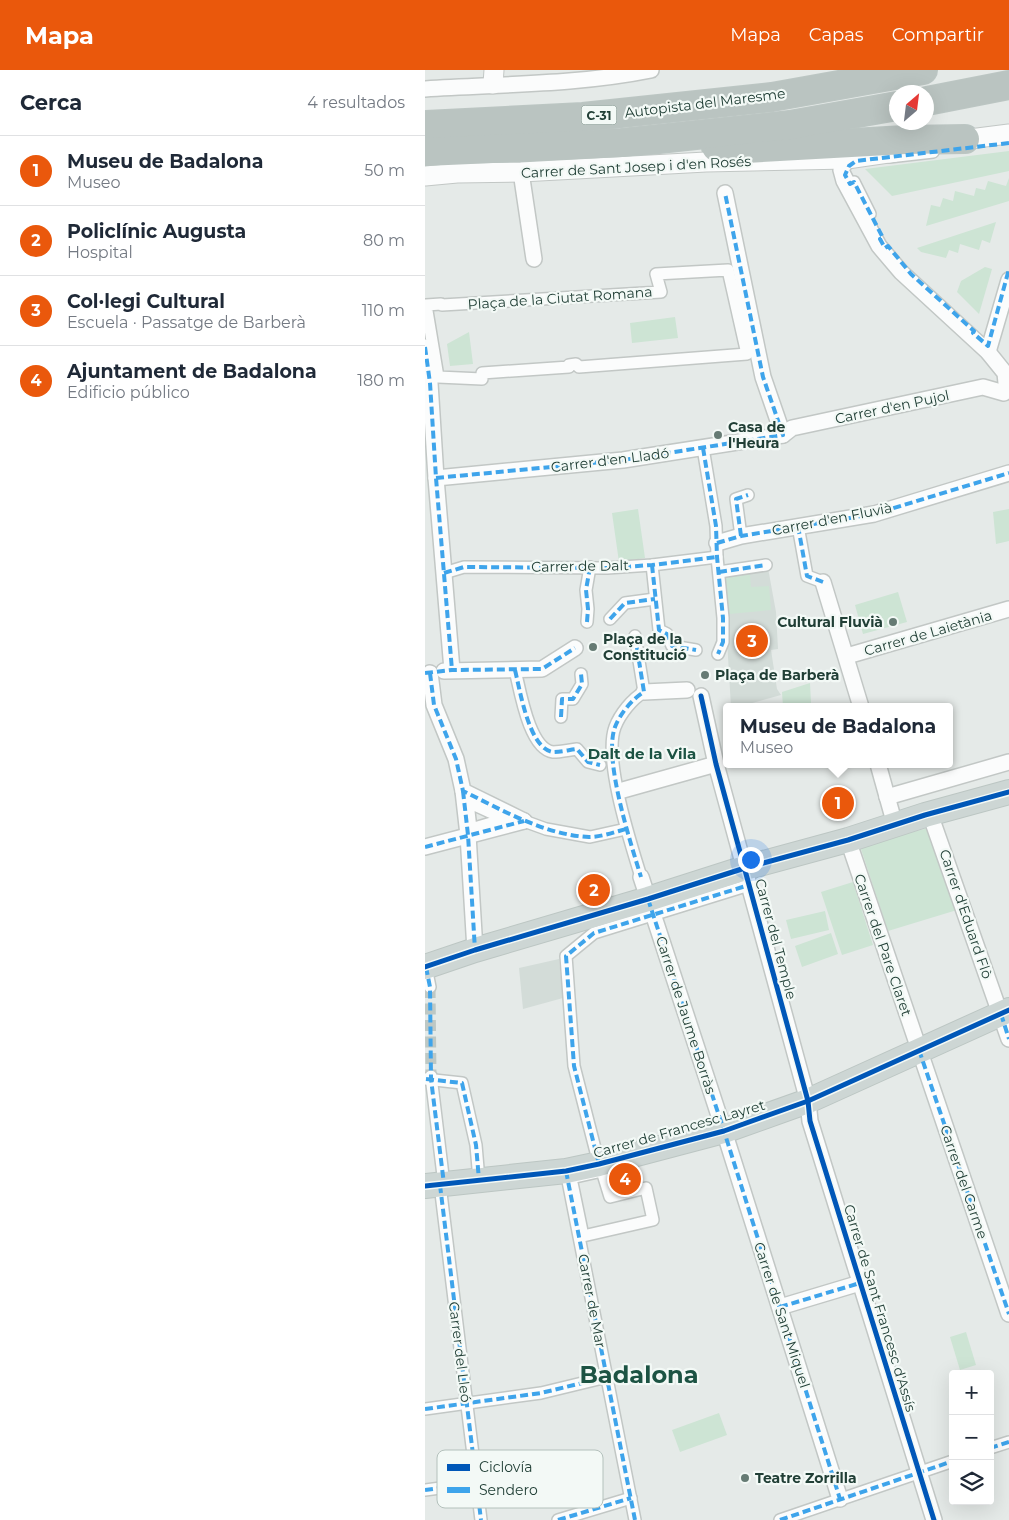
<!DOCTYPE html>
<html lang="es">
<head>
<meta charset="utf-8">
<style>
  :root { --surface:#fff; --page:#f2f2f3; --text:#1f2937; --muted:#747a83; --line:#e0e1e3; --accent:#ea580c }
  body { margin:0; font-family:Montserrat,sans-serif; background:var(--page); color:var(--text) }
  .controls { position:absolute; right:15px; bottom:15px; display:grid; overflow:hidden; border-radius:5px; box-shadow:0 5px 20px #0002 }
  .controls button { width:45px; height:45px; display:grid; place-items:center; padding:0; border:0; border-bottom:1px solid var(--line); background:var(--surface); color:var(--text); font:25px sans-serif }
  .compass { position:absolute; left:464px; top:15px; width:45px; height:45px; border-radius:50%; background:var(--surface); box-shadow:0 5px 20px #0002; rotate:28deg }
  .you { position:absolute; left:325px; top:789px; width:18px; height:18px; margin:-12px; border:4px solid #fff; border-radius:50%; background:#1a73e8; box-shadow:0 0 0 8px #1a73e833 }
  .badge { display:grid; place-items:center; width:32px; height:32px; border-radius:50%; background:var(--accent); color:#fff; font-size:16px; font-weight:700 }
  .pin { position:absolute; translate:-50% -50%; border:2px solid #fff; box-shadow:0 1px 5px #0006 }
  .popup { position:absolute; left:298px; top:633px; width:230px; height:65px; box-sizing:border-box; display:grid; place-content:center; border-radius:5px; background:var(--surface); filter:drop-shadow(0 1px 4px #0005); font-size:16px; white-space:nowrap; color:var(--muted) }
  .popup b { font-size:19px; color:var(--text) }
  .popup::after { content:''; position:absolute; left:50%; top:100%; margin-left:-10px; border:10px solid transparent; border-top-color:var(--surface) }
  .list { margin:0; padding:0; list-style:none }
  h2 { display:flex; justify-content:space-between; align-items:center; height:65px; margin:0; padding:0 20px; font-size:21px }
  h2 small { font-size:16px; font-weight:400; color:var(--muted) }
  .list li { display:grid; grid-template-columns:32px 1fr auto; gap:15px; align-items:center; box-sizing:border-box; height:70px; padding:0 20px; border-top:1px solid var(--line) }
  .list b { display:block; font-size:19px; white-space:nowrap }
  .list p { margin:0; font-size:16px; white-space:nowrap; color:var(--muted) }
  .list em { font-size:16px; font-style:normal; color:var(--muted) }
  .icon { flex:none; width:28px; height:28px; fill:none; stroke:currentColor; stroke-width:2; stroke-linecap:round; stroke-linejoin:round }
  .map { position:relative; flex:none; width:584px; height:1450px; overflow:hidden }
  header { display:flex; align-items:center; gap:30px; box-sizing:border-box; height:70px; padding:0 25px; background:var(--accent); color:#fff }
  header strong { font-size:24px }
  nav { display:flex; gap:28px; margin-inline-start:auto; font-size:18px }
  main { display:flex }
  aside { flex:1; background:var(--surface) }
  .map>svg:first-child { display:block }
  .built { fill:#d3dcd8 }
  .green { fill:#cde4d4 }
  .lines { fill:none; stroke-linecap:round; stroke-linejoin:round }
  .pedestrian-tunnel { stroke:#bec8c4; stroke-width:11; stroke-dasharray:11 5.5; stroke-linecap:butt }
  .pedestrian-casing { stroke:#c2c7c5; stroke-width:14 }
  .minor-casing { stroke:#c2c7c5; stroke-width:18 }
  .tertiary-casing { stroke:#c2c7c5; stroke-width:21 }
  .primary-casing { stroke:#bcc6c3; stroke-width:26 }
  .motorway-casing { stroke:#bcc6c3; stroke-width:30 }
  .pedestrian { stroke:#fbfcfc; stroke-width:11 }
  .minor { stroke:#fbfcfc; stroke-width:15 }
  .tertiary { stroke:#fbfcfc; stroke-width:19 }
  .primary { stroke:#cdd6d4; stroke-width:24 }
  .motorway { stroke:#bac4c1; stroke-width:28 }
  .quiet { stroke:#3ea4eb; stroke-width:4; stroke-dasharray:8 4; stroke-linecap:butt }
  .cycleway-casing { stroke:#f3f9f6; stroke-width:8 }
  .cycleway { stroke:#0057b8; stroke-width:5 }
  .poi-dot { fill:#667b74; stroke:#f3f9f6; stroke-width:2 }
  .labels { text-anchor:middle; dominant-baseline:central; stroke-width:4.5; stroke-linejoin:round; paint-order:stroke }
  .shield { fill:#f3f9f6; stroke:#607770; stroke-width:1 }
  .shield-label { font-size:12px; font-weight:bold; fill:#213f36 }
  .street-label { font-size:14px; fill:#213f36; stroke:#f3f9f6 }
  .poi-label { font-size:14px; font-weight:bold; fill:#213f36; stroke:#f3f9f6; text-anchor:start }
  .neighbourhood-label { font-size:15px; font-weight:bold; fill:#1c5343; stroke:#f3f9f6 }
  .town-label { font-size:24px; font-weight:bold; fill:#1c5343; stroke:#f3f9f6 }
  .key { fill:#f3f9f6; stroke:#b4c1bc; stroke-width:1 }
  .key-label { font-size:14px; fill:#213f36 }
</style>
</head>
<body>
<header>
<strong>Mapa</strong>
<nav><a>Mapa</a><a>Capas</a><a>Compartir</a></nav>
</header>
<main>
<aside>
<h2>Cerca<small>4 resultados</small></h2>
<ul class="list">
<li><span class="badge">1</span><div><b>Museu de Badalona</b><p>Museo</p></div><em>50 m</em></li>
<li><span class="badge">2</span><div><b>Policlínic Augusta</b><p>Hospital</p></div><em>80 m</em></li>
<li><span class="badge">3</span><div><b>Col·legi Cultural</b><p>Escuela · Passatge de Barberà</p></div><em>110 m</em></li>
<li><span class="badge">4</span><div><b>Ajuntament de Badalona</b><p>Edificio público</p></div><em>180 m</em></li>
</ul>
</aside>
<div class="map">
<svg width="584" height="1450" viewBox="0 0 584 1450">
  <rect width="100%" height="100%" fill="#e5eae8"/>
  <g class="built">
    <polygon points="343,498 351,542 353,579 346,580 352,619 356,625 313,637 306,637 298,503"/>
    <polygon points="134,889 138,928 98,939 94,898"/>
  </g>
  <g class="green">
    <polygon points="584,81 584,101 467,126 440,99"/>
    <polygon points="584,108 584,131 501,156 506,135 515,137 518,128 528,131 530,121 549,126 551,118 560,120 563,111 581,116"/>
    <polygon points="571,152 565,173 557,170 554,180 535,174 533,183 524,180 521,188 496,182 492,178"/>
    <polygon points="560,197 567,199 554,244 532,222 536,211"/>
    <polygon points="250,247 253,268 207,273 205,253"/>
    <polygon points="44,262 48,294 25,296 22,274"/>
    <polygon points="213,439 220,488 194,492 187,443"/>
    <polygon points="584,439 584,471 571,474 568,442"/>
    <polygon points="325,503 326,517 344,516 346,540 304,544 300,505"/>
    <polygon points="473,522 482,552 438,564 430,535"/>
    <polygon points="385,613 386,633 378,637 358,637 357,622"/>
    <polygon points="503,758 532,840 463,861 435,776"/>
    <polygon points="428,812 448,875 417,885 396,822"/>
    <polygon points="400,841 404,860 366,869 361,850"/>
    <polygon points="406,863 413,884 377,897 370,876"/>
    <polygon points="541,1262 551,1295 535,1300 525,1267"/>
    <polygon points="294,1343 302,1365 255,1382 247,1360"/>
  </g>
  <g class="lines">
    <polyline class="pedestrian-tunnel" points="5,917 6,1006"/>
    <g class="pedestrian-casing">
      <g id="pedestrian">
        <polyline points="464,87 508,82"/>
        <polyline points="420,104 425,114 429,112 445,144"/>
        <polygon points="303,200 322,284 154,297 151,294 144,295 144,297 57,303 57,309 13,307 1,235 16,234 17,235 236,222 231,204"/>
        <polyline points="278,378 291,456 292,487 298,548 298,572 293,584"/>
        <polyline points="373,456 382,506 398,512"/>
        <polyline points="316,466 311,429 323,425"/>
        <polyline points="227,495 234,560 242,564 247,576 271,580"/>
        <polyline points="294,502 341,495"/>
        <polyline points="19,503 39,497 182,498 227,495 292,487"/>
        <polyline points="185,549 200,533 230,529"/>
        <polyline points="162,552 163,539 161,520 165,497"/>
        <path d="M210 566 219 622C207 629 195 644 190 657 178 689 206 774 216 807"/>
        <path d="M90 600C95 620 104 679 128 682 135 682 144 680 152 679L163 692 175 695"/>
        <polyline points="136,647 137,629 148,629 157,614 156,604"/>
        <polygon points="43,732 80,749 46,759"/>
        <polyline points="99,751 121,759 165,767 201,759"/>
        <polyline points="1,897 5,917"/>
        <polyline points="6,1006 19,1114"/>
        <polyline points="0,1009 37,1013 51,1075 54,1110"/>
        <polyline points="174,1094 149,996 141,886 169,863 324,815"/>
        <polyline points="141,1101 210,1450"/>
        <polygon points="177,1101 185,1127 221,1118 228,1150 158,1166 146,1108"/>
        <polyline points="15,1115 56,1450"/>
        <polyline points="0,1339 116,1323 182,1307"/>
        <polyline points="565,1378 584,1372"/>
        <polyline points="0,1420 52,1413"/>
        <polyline points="133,1450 206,1428"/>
        <polyline points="355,1450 528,1391"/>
      </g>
    </g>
    <g class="minor-casing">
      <g id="minor">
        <path d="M0 19C75 14 152 15 226 0"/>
        <polyline points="422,89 416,100 419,111 454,176 476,202 563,282 580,303 581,313"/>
        <polyline points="96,102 109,189"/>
        <polyline points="300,123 338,307 358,365"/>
        <polyline points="0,277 5,313 11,408 27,600"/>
        <polyline points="563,282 584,210"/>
        <polyline points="11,408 198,390 358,365 367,358 558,317 579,323"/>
        <polyline points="292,473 316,466 449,444 584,403"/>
        <polyline points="398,512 436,637"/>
        <polyline points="422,586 584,539"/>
        <polyline points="19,601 117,599 150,578"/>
        <polyline points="5,603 9,635 31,689 38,721 99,751"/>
        <polyline points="219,622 262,620"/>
        <polyline points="276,626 291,694 383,1031 385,1051 509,1450"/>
        <polyline points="453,694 470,755"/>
        <polyline points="198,720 291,694"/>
        <polyline points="38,721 43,765 50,880"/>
        <polyline points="462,727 584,692"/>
        <polyline points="505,744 584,969"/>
        <polyline points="423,770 584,1244"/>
        <polyline points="0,777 99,751"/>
        <polyline points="216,807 299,1061 415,1429"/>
        <polyline points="355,1237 435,1213"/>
      </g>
    </g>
    <g class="tertiary-casing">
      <g id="tertiary">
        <polyline points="68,14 69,0"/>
        <polyline points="529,71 584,64"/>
        <polyline points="0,106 32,103 96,102 281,92 422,89 470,82"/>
      </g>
    </g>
    <g class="primary-casing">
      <g id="primary">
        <polyline points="0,897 50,880 223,829 320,798 423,770 500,745 584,722"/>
        <polyline points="0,1116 141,1101 174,1094 299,1061 383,1031 584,940"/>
      </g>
    </g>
    <g class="motorway-casing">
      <g id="motorway">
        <polyline points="502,31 584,15"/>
        <polyline points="0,55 158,47 347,27 498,0"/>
        <polyline points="291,77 321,79 480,70 540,69"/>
        <polyline points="0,82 197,73 365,55 472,36"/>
      </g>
    </g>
    <use href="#pedestrian" class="pedestrian"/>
    <use href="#minor" class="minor"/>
    <use href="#tertiary" class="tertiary"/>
    <use href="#primary" class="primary"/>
    <use href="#motorway" class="motorway"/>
    <g class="quiet">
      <polyline points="584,73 431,91 424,96 420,105 425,114 429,112 458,168 455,169 460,178 463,176 486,204 549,261 548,263 563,276 584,199"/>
      <polyline points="0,277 5,313 11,408 27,600"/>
      <polyline points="278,378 291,456 292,487 298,548 298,572 293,584"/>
      <polyline points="11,408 198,390 358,365 338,307 300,123"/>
      <polyline points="373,456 382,506 398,512"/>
      <polyline points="316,466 311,429 323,425"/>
      <polyline points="292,473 316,466 449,444 584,403"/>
      <polyline points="227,495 234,560 242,564 247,576 271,580"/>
      <polyline points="294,502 341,495"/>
      <polyline points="19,503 39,497 182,498 227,495 292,487"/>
      <polyline points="185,549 200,533 230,529"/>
      <polyline points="162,552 163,539 161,520 165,497"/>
      <path d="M210 566 219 622C207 629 195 644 190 657 178 689 206 774 216 807"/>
      <path d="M90 600C95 620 104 679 128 682 135 682 144 680 152 679L163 692 175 695"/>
      <polyline points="0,603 27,600 117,599 150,578"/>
      <path d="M5 603 9 635 31 689 38 721C77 740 120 765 164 767 176 767 190 762 201 759"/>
      <polyline points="136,647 137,629 148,629 157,614 156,604"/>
      <polyline points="38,721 43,765 50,880"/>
      <polyline points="0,777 99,751"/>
      <polyline points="223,829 299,1061 415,1429"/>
      <polyline points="1,897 5,917 6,1009 19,1114"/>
      <polyline points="576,944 584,969"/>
      <polyline points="494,980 584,1244"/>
      <polyline points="1,1009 37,1013 51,1075 54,1110"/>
      <polyline points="174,1094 149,996 141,886 169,863 324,815"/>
      <polyline points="141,1101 210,1450"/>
      <polyline points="15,1115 56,1450"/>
      <polyline points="355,1237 435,1213"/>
      <polyline points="0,1339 116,1323 182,1307"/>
      <polyline points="565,1378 584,1372"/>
      <polyline points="0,1420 52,1413"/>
      <polyline points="133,1450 206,1428"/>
      <polyline points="355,1450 528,1391"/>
    </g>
    <g class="cycleway-casing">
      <g id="cycleway">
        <polyline points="276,626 291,694 383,1031 385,1051 509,1450"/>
        <polyline points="0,897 50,880 223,829 320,798 423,770 500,745 584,722"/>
        <polyline points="0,1116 141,1101 174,1094 299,1061 383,1031 584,940"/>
      </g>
    </g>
    <use href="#cycleway" class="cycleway"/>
  </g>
  <g class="poi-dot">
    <circle cx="293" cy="365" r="5"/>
    <circle cx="468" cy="552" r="5"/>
    <circle cx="168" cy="577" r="5"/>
    <circle cx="280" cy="605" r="5"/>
    <circle cx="320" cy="1408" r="5"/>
  </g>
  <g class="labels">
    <rect class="shield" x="156.5" y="35.5" width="35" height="19" rx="4"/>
    <g class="shield-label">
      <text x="174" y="45">C-31</text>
    </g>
    <g class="street-label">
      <text transform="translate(280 33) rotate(-7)">Autopista del Maresme</text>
      <text transform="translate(211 97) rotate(-3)">Carrer de Sant Josep i d'en Rosés</text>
      <text transform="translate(135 228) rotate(-4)">Plaça de la Ciutat Romana</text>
      <text transform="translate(467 337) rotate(-12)">Carrer d'en Pujol</text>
      <text transform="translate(185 390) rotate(-7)">Carrer d'en Lladó</text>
      <text transform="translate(407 449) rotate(-11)">Carrer d'en Fluvià</text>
      <text transform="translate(155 496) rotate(-1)">Carrer de Dalt</text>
      <text transform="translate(503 563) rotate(-16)">Carrer de Laietània</text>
      <text transform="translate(541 844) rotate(71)">Carrer d'Eduard Flò</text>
      <text transform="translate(351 869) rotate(75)">Carrer del Temple</text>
      <text transform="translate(458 875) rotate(71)">Carrer del Pare Claret</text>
      <text transform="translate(261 945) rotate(72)">Carrer de Jaume Borràs</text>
      <text transform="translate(254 1059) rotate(-16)">Carrer de Francesc Layret</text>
      <text transform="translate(539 1112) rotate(71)">Carrer del Carme</text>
      <text transform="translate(167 1231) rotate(79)">Carrer de Mar</text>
      <text transform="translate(455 1238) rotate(73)">Carrer de Sant Francesc d'Assís</text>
      <text transform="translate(357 1245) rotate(72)">Carrer de Sant Miquel</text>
      <text transform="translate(35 1282) rotate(83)">Carrer del Lleó</text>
    </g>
    <g class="poi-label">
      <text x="303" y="357">Casa de<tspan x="303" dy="16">l'Heura</tspan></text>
      <text x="458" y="552" text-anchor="end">Cultural Fluvià</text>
      <text x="178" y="569">Plaça de la<tspan x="178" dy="16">Constitució</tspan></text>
      <text x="290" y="605">Plaça de Barberà</text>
      <text x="330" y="1408">Teatre Zorrilla</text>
    </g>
    <g class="neighbourhood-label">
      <text x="217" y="683">Dalt de la Vila</text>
    </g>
    <g class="town-label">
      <text x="214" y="1304">Badalona</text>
    </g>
  </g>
  <rect x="12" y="1380" width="166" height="58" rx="8" class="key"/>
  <rect x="22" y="1394" width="23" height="7" fill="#0057b8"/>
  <rect x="22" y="1417" width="23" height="6" fill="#3ea4eb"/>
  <g class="key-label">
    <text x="54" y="1402">Ciclovía</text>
    <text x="54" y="1425">Sendero</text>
  </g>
</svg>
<div class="controls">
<button>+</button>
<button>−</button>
<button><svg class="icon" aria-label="layers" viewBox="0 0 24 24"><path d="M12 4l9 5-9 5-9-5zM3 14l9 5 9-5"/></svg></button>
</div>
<svg class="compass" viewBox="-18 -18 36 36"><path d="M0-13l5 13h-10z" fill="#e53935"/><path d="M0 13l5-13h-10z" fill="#747a83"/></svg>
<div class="you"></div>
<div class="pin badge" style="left:413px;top:733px">1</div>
<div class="popup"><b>Museu de Badalona</b>Museo</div>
<div class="pin badge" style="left:169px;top:820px">2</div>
<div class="pin badge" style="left:327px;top:571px">3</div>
<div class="pin badge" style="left:200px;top:1109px">4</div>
</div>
</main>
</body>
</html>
